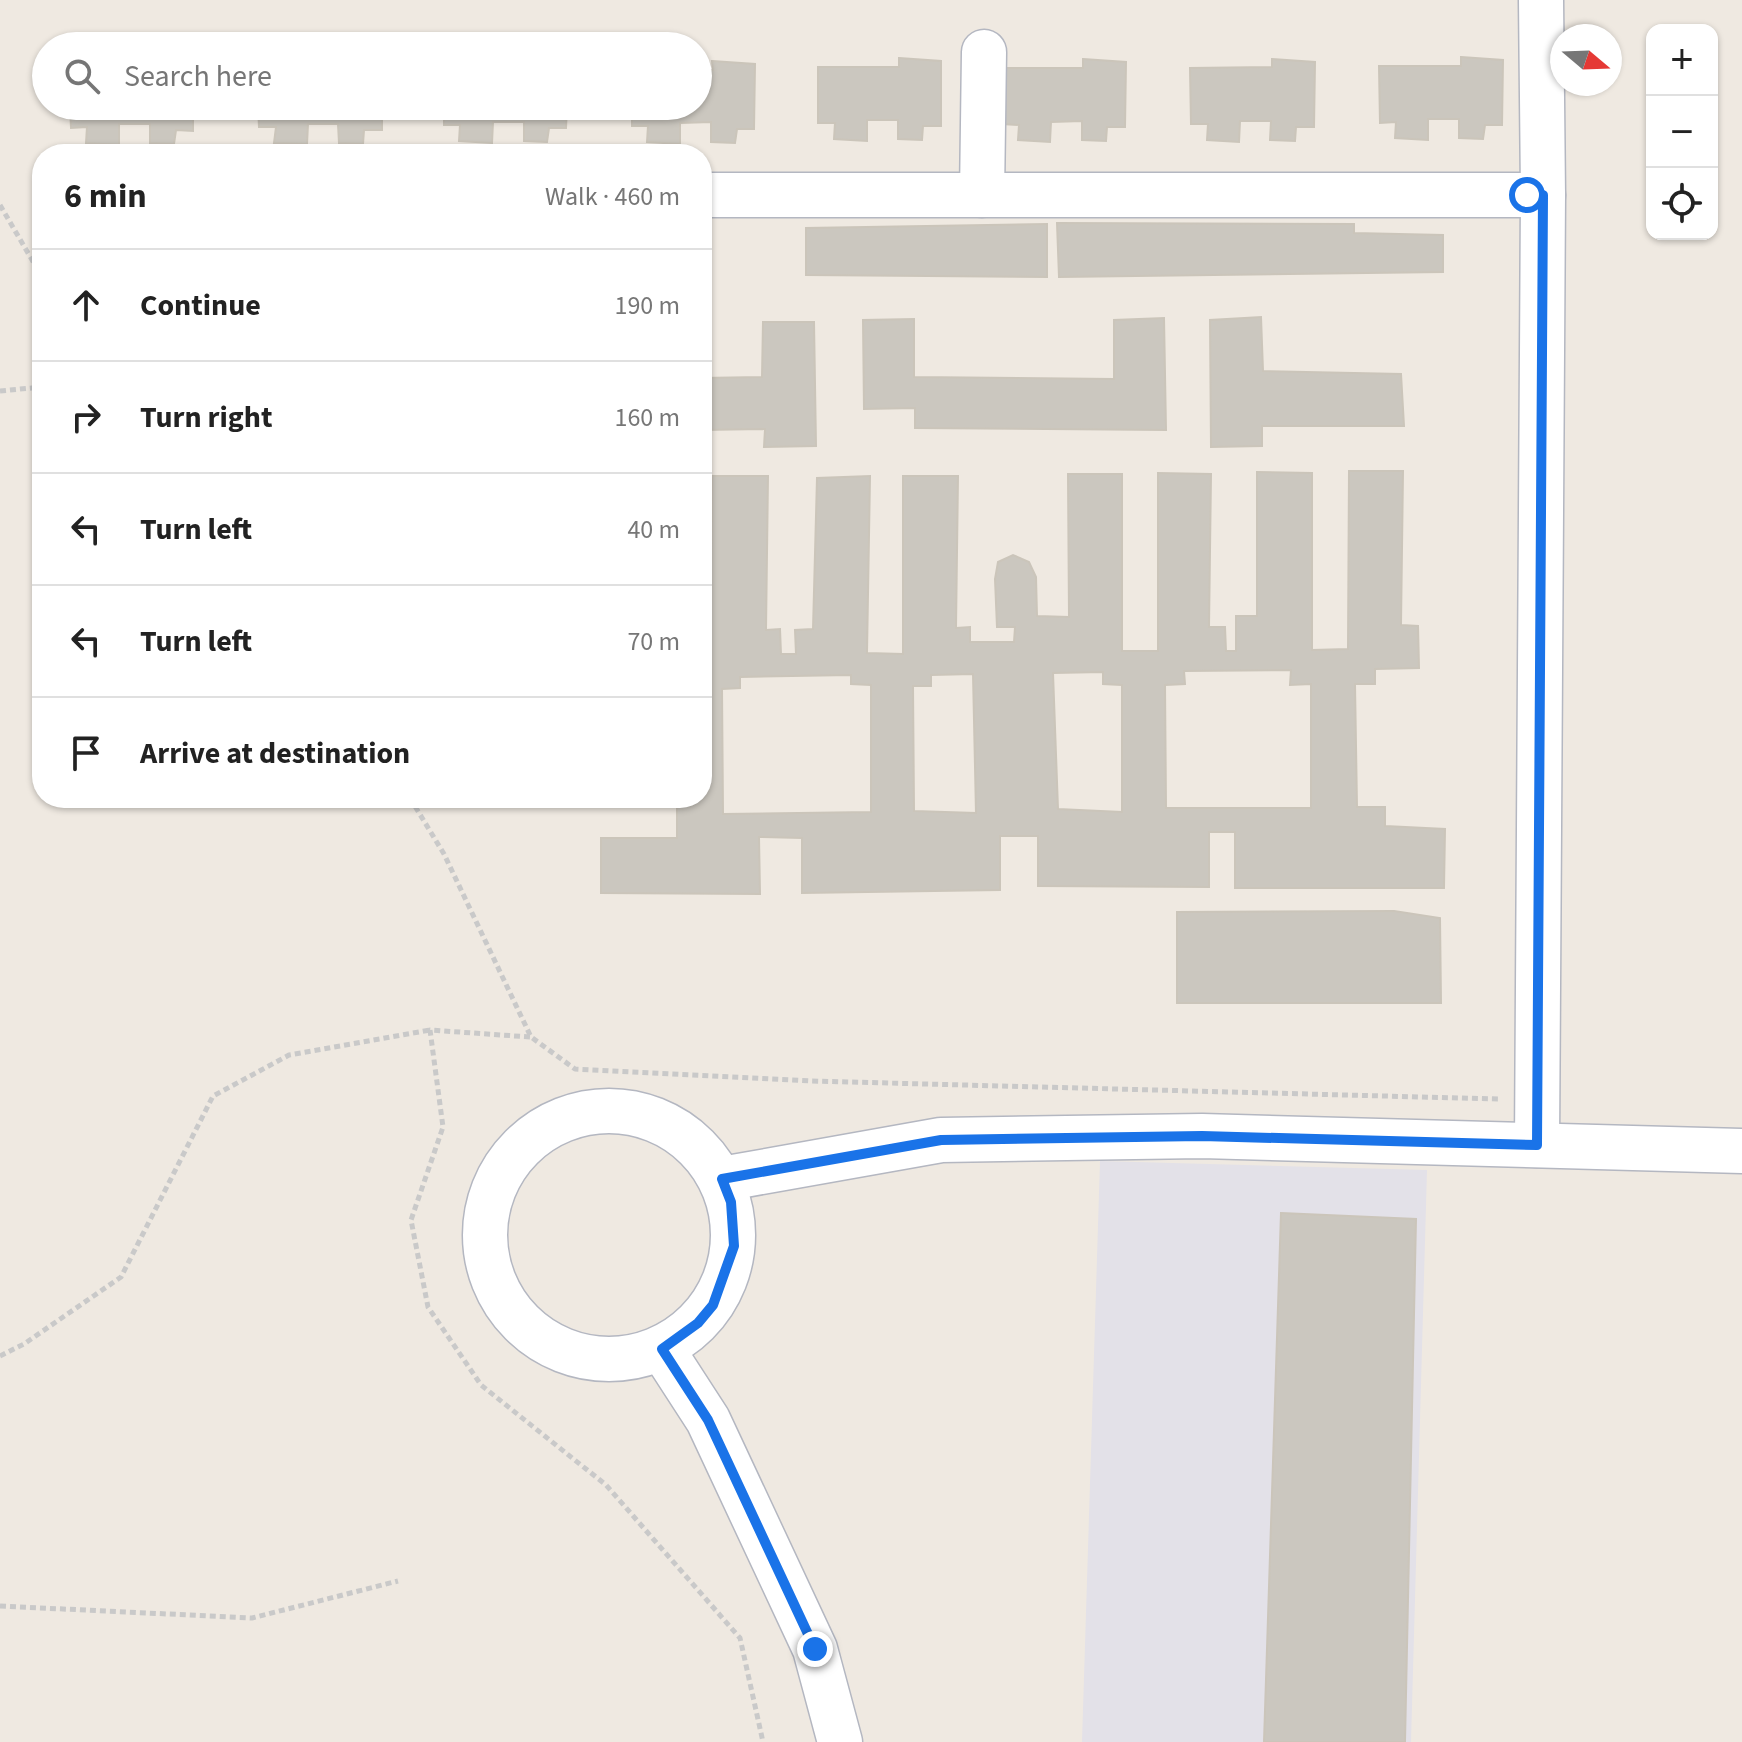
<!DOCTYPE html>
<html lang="en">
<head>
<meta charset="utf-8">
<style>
  :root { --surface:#fff; --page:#f2f2f2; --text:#222; --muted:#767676; --line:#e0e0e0 }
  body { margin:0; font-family:"Source Sans 3",sans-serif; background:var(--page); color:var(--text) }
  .controls { position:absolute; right:24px; top:24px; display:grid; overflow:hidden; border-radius:16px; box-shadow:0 2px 6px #0004 }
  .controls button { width:72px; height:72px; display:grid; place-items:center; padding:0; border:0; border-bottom:2px solid var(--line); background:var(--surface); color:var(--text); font:40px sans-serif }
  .compass { position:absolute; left:1550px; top:24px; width:72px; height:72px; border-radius:50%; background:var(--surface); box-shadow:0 2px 6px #0004; rotate:109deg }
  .stop { position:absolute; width:24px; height:24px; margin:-18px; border:6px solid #1a73e8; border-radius:50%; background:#fff }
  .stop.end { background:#1a73e8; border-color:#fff; box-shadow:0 2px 8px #0008 }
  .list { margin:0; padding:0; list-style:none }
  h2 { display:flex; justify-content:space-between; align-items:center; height:104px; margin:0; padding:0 32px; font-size:34px }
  h2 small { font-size:26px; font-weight:400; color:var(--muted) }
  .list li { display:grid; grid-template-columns:52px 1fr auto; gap:24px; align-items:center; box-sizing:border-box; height:112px; padding:0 32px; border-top:2px solid var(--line) }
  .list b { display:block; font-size:30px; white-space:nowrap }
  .list em { font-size:26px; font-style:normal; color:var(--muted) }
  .icon { flex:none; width:44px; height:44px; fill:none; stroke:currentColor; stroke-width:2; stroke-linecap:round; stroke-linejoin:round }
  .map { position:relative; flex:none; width:1742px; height:1742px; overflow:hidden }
  .search { position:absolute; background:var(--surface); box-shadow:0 2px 6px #0004; left:32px; top:32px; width:680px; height:88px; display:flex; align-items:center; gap:20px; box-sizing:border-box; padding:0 28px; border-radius:44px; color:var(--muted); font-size:30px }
  .panel { position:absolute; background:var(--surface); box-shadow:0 2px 6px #0004; left:32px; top:144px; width:680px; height:664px; border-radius:32px }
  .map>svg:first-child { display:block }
  .industrial { fill:#e3e1e8 }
  .building { fill:#cbc7bf; stroke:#cbc5ba; stroke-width:2; fill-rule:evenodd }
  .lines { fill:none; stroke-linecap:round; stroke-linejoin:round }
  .minor-casing { stroke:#b4b7c1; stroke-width:47 }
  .path { stroke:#c9c9c9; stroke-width:5; stroke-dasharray:6 4; stroke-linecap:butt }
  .minor { stroke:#fff; stroke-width:44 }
  .route { stroke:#1a73e8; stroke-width:10 }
</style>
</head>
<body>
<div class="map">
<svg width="1742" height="1742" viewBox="0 0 1742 1742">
  <rect width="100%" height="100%" fill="#efe9e1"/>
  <polygon class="industrial" points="1100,1161 1427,1170 1411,1742 1082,1742"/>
  <g class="building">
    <polygon points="1461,57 1503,60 1502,125 1485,125 1483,139 1459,138 1459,119 1428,119 1428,140 1395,138 1396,122 1380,123 1379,66 1461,66"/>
    <polygon points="899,58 941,61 941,126 923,126 922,140 898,139 898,120 867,120 867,141 834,139 835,123 818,123 818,67 899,67"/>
    <polygon points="1083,59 1126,62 1125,127 1107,127 1106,141 1082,140 1082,121 1051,122 1050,142 1018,140 1019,125 1002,124 1001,68 1083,68"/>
    <polygon points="1272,59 1315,62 1314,127 1296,127 1295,141 1270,140 1271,121 1240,121 1239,142 1207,140 1208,124 1191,124 1190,68 1272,67"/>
    <polygon points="712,61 755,64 754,129 737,129 735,143 711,142 711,122 680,123 680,144 647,142 648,126 632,126 632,106 698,106 698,70 713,70"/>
    <polygon points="70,106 193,106 193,131 176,130 174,144 150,143 150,124 119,124 119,145 86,143 87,127 71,128"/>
    <polygon points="258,106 382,106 382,130 364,130 363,144 339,143 338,124 308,124 307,144 274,143 276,127 259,127"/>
    <polygon points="444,106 567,106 566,128 549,128 547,142 524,141 524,122 493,122 492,143 459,141 460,125 444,125"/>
    <polygon points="1057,223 1354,224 1354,233 1443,235 1443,272 1059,277"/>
    <polygon points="1047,224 1047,277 806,275 806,228"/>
    <polygon points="1261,317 1263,371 1401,374 1404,426 1262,426 1262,446 1211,447 1210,320"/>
    <polygon points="1164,318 1166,430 915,428 915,408 864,409 863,320 914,319 914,377 1114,379 1114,320"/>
    <polygon points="763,322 814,322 816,446 764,447 765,429 702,430 702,378 762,377"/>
    <path d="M1349 471H1403L1401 625 1418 626 1419 668 1375 669V684H1355L1357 807H1385V826L1445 829 1444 888H1235V832H1209V887L1038 886V836H1000V890L802 893V838L759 837 760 894 601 893V838H677V798H702V655H710L712 476H768L766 630 780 629 781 654H796L795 630 813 629 817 478 870 476 867 653 903 654V476H958L956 628 970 627V642H1014L1015 627H997L995 579 998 562 1013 555 1029 562 1036 577 1037 616 1069 617 1068 474H1122V651H1158V473L1211 474 1209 627H1225L1226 651H1236V616H1257V472L1312 473V650L1348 649ZM1291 670 1290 685 1311 684V808H1166L1165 685 1185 684 1184 671ZM1103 672V684L1122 685V812L1058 809 1053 673ZM973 674 976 813 914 811 913 686H931V675ZM851 675V684L871 685V812L723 814 722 689 740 688V677Z"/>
    <polygon points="1394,911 1440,918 1441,1003 1177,1003 1177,912"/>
    <polygon points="1281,1213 1416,1219 1405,1742 1264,1742"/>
  </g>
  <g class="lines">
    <g class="minor-casing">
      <g id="minor">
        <polyline points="702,195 1543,195"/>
        <polyline points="982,195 984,52"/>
        <circle cx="609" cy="1235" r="124"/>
        <polyline points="1537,1145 1543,195 1541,0"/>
        <polyline points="722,1179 941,1140 1202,1136 1742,1151"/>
        <polyline points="662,1349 708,1420 815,1649 840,1742"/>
      </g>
    </g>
    <g class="path">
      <polyline points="0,205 42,277"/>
      <polyline points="0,391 42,387"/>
      <polyline points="410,798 444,854 531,1037 575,1069 811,1081 1498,1099"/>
      <polyline points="530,1037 430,1030 443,1127 411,1220 428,1307 481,1385 606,1485 740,1638 763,1742"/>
      <polyline points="0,1356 24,1344 121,1277 213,1096 289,1055 430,1030"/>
      <polyline points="0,1606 252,1618 398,1581"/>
    </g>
    <use href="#minor" class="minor"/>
  </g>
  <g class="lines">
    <polyline class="route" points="815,1649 708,1420 662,1349 698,1323 713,1305 734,1246 731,1202 722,1179 941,1140 1202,1136 1537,1145 1543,195 1527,195"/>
  </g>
</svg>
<div class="controls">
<button>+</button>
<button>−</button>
<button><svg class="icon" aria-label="locate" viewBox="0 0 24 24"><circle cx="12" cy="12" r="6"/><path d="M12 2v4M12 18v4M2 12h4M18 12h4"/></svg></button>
</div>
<svg class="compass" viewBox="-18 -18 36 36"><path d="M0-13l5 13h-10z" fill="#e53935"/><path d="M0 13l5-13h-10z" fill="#767676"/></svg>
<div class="stop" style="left:1527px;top:195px"></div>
<div class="stop end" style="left:815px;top:1649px"></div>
<div class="search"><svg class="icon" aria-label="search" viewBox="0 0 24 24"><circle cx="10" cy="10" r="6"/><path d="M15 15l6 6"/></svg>Search here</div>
<section class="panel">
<h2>6 min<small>Walk · 460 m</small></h2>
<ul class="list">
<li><svg class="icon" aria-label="ahead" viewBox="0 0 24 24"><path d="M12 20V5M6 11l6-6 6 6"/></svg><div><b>Continue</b></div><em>190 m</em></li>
<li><svg class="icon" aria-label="right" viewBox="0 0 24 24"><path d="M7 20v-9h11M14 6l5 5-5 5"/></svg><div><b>Turn right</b></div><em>160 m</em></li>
<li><svg class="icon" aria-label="left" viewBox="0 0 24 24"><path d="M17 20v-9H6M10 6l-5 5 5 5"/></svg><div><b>Turn left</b></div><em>40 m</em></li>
<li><svg class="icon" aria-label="left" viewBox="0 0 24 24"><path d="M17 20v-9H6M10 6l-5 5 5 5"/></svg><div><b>Turn left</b></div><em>70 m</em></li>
<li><svg class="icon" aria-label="arrive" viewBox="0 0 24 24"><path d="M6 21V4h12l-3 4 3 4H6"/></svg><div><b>Arrive at destination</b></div></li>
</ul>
</section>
</div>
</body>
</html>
